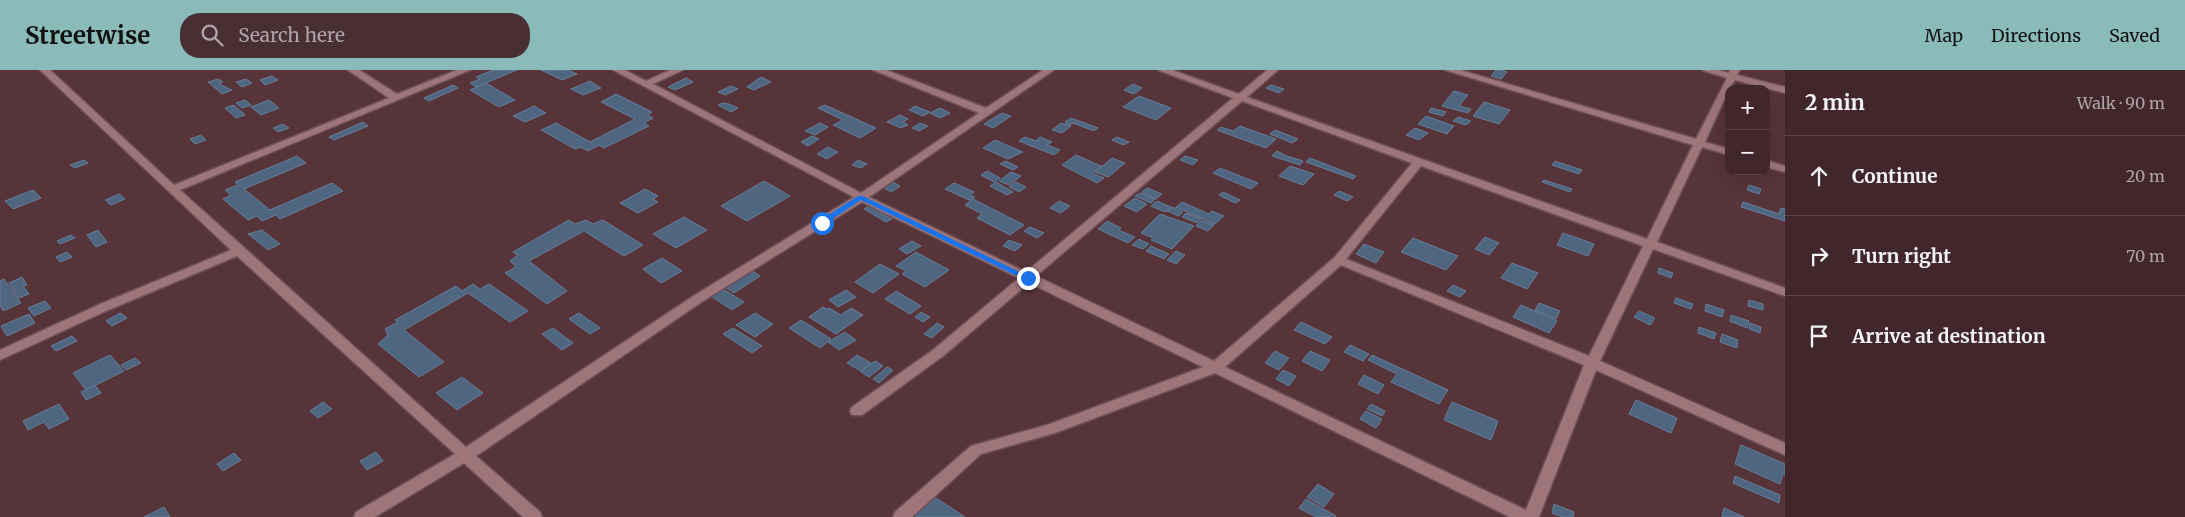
<!DOCTYPE html>
<html lang="en">
<head>
<meta charset="utf-8">
<style>
  :root { --surface:#41272b; --page:#482f33; --text:#f1f3f6; --muted:#aea5a9; --line:#5a4447; --accent:#8bbbb9 }
  body { margin:0; font-family:Merriweather,serif; background:var(--page); color:var(--text) }
  .controls { position:absolute; right:15px; top:15px; display:grid; overflow:hidden; border-radius:10px; box-shadow:0 5px 20px #0002 }
  .controls button { width:45px; height:45px; display:grid; place-items:center; padding:0; border:0; border-bottom:1px solid var(--line); background:var(--surface); color:var(--text); font:25px sans-serif }
  .stop { position:absolute; width:15px; height:15px; margin:-11px; border:4px solid #1a73e8; border-radius:50%; background:#fff }
  .stop.end { background:#1a73e8; border-color:#fff; box-shadow:0 1px 5px #0008 }
  .list { margin:0; padding:0; list-style:none }
  h2 { display:flex; justify-content:space-between; align-items:center; height:65px; margin:0; padding:0 20px; font-size:21px }
  h2 small { font-size:16px; font-weight:400; color:var(--muted) }
  .list li { display:grid; grid-template-columns:32px 1fr auto; gap:15px; align-items:center; box-sizing:border-box; height:80px; padding:0 20px; border-top:1px solid var(--line) }
  .list b { display:block; font-size:19px; white-space:nowrap }
  .list em { font-size:16px; font-style:normal; color:var(--muted) }
  .icon { flex:none; width:28px; height:28px; fill:none; stroke:currentColor; stroke-width:2; stroke-linecap:round; stroke-linejoin:round }
  .map { position:relative; flex:none; width:1785px; height:447px; overflow:hidden }
  header { display:flex; align-items:center; gap:30px; box-sizing:border-box; height:70px; padding:0 25px; background:var(--accent); color:#111 }
  header strong { font-size:24px }
  nav { display:flex; gap:28px; margin-inline-start:auto; font-size:18px }
  .search { width:350px; height:45px; background:var(--page); display:flex; align-items:center; gap:12px; box-sizing:border-box; padding:0 18px; border-radius:20px; color:var(--muted); font-size:19px }
  main { display:flex }
  aside { flex:1; background:var(--surface) }
  .map>svg:first-child { display:block }
  .building { fill:#4e6680; stroke:#657e99 }
  .lines { fill:none; stroke-linecap:round; stroke-linejoin:round }
  .street-casing { stroke:#6e5156; stroke-width:3 }
  .street { fill:#9d757a; fill-rule:evenodd }
  .route { fill:#1a73e8 }
</style>
</head>
<body>
<header>
<strong>Streetwise</strong>
<div class="search"><svg class="icon" aria-label="search" viewBox="0 0 24 24"><circle cx="10" cy="10" r="6"/><path d="M15 15l6 6"/></svg>Search here</div>
<nav><a>Map</a><a>Directions</a><a>Saved</a></nav>
</header>
<main>
<div class="map">
<svg width="1785" height="447" viewBox="0 0 1785 447">
  <rect width="100%" height="100%" fill="#573439"/>
  <g class="building">
    <polygon points="493,0 517,0 476,17 470,13 480,9 476,7"/>
    <polygon points="541,0 569,0 577,4 562,10"/>
    <polygon points="1496,0 1501,0 1507,2 1501,9 1491,6"/>
    <polygon points="272,6 278,10 265,15 260,10"/>
    <polygon points="761,7 771,12 754,20 747,17"/>
    <polygon points="686,8 693,12 675,20 668,17"/>
    <polygon points="218,9 223,12 219,14 232,20 222,24 208,12"/>
    <polygon points="246,9 252,13 242,17 236,12"/>
    <polygon points="590,11 601,18 583,25 571,19"/>
    <polygon points="486,13 515,30 499,37 470,20"/>
    <polygon points="1133,14 1142,18 1134,24 1124,20"/>
    <polygon points="453,15 458,18 429,31 424,28"/>
    <polygon points="1271,15 1284,19 1279,23 1266,18"/>
    <polygon points="731,16 738,19 725,25 718,22"/>
    <polygon points="1454,21 1468,25 1459,36 1471,39 1468,43 1442,36"/>
    <polygon points="616,24 652,42 647,45 653,48 644,53 649,56 604,78 599,75 588,81 580,77 575,79 541,60 556,53 590,72 635,49 601,32"/>
    <polygon points="1139,26 1171,38 1156,50 1123,37"/>
    <polygon points="245,30 251,35 242,38 236,33"/>
    <polygon points="269,30 279,38 261,45 251,37"/>
    <polygon points="1484,32 1510,40 1499,54 1473,46"/>
    <polygon points="722,33 729,34 738,38 731,42 718,35"/>
    <polygon points="234,35 245,45 236,48 225,38"/>
    <polygon points="825,35 876,58 860,68 833,55 843,50 818,38"/>
    <polygon points="534,36 546,43 525,52 513,46"/>
    <polygon points="915,36 930,42 923,46 909,40"/>
    <polygon points="940,38 950,43 940,48 930,43"/>
    <polygon points="1431,38 1446,42 1443,46 1429,42"/>
    <polygon points="1002,43 1011,46 993,58 984,54"/>
    <polygon points="900,45 908,49 903,52 908,55 901,58 887,52"/>
    <polygon points="1426,46 1454,56 1447,64 1418,54"/>
    <polygon points="1458,47 1471,51 1466,55 1453,51"/>
    <polygon points="1071,48 1098,58 1094,61 1073,53 1070,55 1065,52"/>
    <polygon points="363,52 368,56 334,70 329,67"/>
    <polygon points="820,53 828,57 815,65 805,61"/>
    <polygon points="920,53 928,56 919,61 912,58"/>
    <polygon points="1061,53 1071,56 1062,63 1052,60"/>
    <polygon points="283,54 289,58 278,62 273,58"/>
    <polygon points="1240,56 1276,69 1266,78 1217,60 1221,57 1233,61"/>
    <polygon points="1415,58 1428,63 1419,70 1406,65"/>
    <polygon points="1275,60 1298,69 1292,73 1270,64"/>
    <polygon points="201,65 206,70 195,74 190,69"/>
    <polygon points="812,66 819,69 808,76 801,72"/>
    <polygon points="1025,67 1036,71 1040,67 1052,72 1047,75 1060,80 1054,85 1019,71"/>
    <polygon points="1117,67 1129,72 1123,75 1112,70"/>
    <polygon points="995,70 1023,82 1008,89 983,78"/>
    <polygon points="828,77 838,82 827,89 817,84"/>
    <polygon points="1277,81 1287,86 1303,91 1300,95 1272,86"/>
    <polygon points="1076,85 1101,96 1092,103 1104,108 1097,113 1062,95"/>
    <polygon points="297,86 306,93 244,119 270,140 332,113 343,121 280,149 276,145 262,151 257,146 248,150 223,129 231,125 225,120 238,115 235,112"/>
    <polygon points="1185,86 1198,90 1193,95 1180,90"/>
    <polygon points="1112,88 1125,93 1108,107 1095,102"/>
    <polygon points="1310,88 1356,106 1353,109 1306,92"/>
    <polygon points="84,90 88,93 75,98 70,95"/>
    <polygon points="858,90 867,94 861,98 852,95"/>
    <polygon points="1006,91 1018,97 1013,100 1000,94"/>
    <polygon points="1555,91 1582,100 1579,104 1552,95"/>
    <polygon points="1290,96 1314,104 1303,115 1279,106"/>
    <polygon points="1220,98 1258,113 1251,119 1213,103"/>
    <polygon points="987,101 1000,108 994,112 981,105"/>
    <polygon points="1011,102 1021,106 1009,115 999,111"/>
    <polygon points="1544,110 1572,119 1570,122 1542,112"/>
    <polygon points="764,111 790,126 747,151 721,136"/>
    <polygon points="891,111 900,116 891,122 882,117"/>
    <polygon points="996,112 1013,122 1007,125 990,116"/>
    <polygon points="1016,112 1026,117 1019,122 1009,117"/>
    <polygon points="954,113 974,122 970,125 975,127 969,130 945,119"/>
    <polygon points="1749,115 1761,119 1759,124 1747,120"/>
    <polygon points="1147,118 1162,124 1156,129 1142,122"/>
    <polygon points="645,119 658,126 653,129 658,132 638,143 620,133"/>
    <polygon points="33,120 41,128 13,139 5,131"/>
    <polygon points="1339,121 1353,127 1347,131 1334,125"/>
    <polygon points="1223,122 1240,130 1235,133 1219,125"/>
    <polygon points="1140,123 1155,129 1151,133 1135,126"/>
    <polygon points="119,124 125,129 111,135 105,130"/>
    <polygon points="1135,128 1147,134 1137,142 1124,136"/>
    <polygon points="973,129 1024,155 1010,165 977,148 982,144 965,135"/>
    <polygon points="1059,131 1070,136 1061,143 1050,138"/>
    <polygon points="1157,131 1171,137 1165,142 1151,136"/>
    <polygon points="1182,132 1209,144 1212,141 1224,146 1215,154 1176,137"/>
    <polygon points="1743,132 1779,144 1781,138 1785,139 1785,151 1741,137"/>
    <polygon points="869,136 892,149 886,152 864,139"/>
    <polygon points="1173,137 1183,142 1179,146 1167,141"/>
    <polygon points="1186,143 1201,149 1197,153 1182,147"/>
    <polygon points="1160,144 1194,156 1172,179 1151,170 1153,168 1141,163"/>
    <polygon points="684,147 707,160 676,178 653,164"/>
    <polygon points="569,150 575,154 586,150 593,154 603,150 643,175 624,186 584,161 529,191 567,221 547,234 505,203 516,197 510,191 518,185 513,182"/>
    <polygon points="1202,150 1214,155 1208,161 1196,156"/>
    <polygon points="1107,151 1121,158 1118,160 1135,167 1128,173 1098,159"/>
    <polygon points="1030,157 1044,163 1037,168 1024,161"/>
    <polygon points="98,160 107,172 96,177 87,165"/>
    <polygon points="262,160 280,174 268,180 248,164"/>
    <polygon points="1563,163 1594,174 1588,186 1557,175"/>
    <polygon points="71,165 75,168 60,174 57,171"/>
    <polygon points="1485,167 1499,173 1489,185 1475,179"/>
    <polygon points="1413,168 1458,186 1446,200 1401,182"/>
    <polygon points="1139,169 1149,174 1143,179 1132,175"/>
    <polygon points="1009,170 1022,175 1015,181 1003,176"/>
    <polygon points="912,171 921,176 907,184 899,179"/>
    <polygon points="1364,174 1384,182 1376,193 1356,184"/>
    <polygon points="1151,176 1169,184 1164,189 1146,181"/>
    <polygon points="1176,181 1185,185 1176,194 1167,190"/>
    <polygon points="67,182 72,187 60,192 56,187"/>
    <polygon points="916,182 949,200 925,217 902,204 906,201 896,196"/>
    <polygon points="662,188 682,201 661,213 643,199"/>
    <polygon points="1512,193 1538,203 1527,219 1501,208"/>
    <polygon points="880,194 899,204 873,223 855,212"/>
    <polygon points="1659,198 1673,203 1671,208 1658,203"/>
    <polygon points="751,200 760,206 734,223 725,217"/>
    <polygon points="22,207 27,215 23,216 29,224 19,228 9,213"/>
    <polygon points="4,209 21,233 3,241 0,235 0,211"/>
    <polygon points="473,214 480,219 489,214 528,241 510,252 468,223 404,260 444,292 419,307 378,274 388,265 385,259 398,252 395,250 456,216 462,221"/>
    <polygon points="1453,215 1466,221 1460,227 1447,221"/>
    <polygon points="723,219 744,232 732,240 711,226"/>
    <polygon points="846,220 856,227 838,237 829,230"/>
    <polygon points="896,221 921,236 910,244 885,229"/>
    <polygon points="1676,228 1693,234 1691,239 1674,233"/>
    <polygon points="1749,230 1763,234 1763,240 1748,236"/>
    <polygon points="45,231 51,238 34,246 28,238"/>
    <polygon points="1539,233 1560,241 1556,249 1535,240"/>
    <polygon points="1706,234 1724,240 1722,247 1705,241"/>
    <polygon points="1521,235 1557,251 1549,263 1513,247"/>
    <polygon points="823,237 826,239 829,238 841,245 851,238 863,245 836,264 809,247"/>
    <polygon points="1639,241 1655,248 1650,255 1634,247"/>
    <polygon points="921,242 930,247 923,252 915,247"/>
    <polygon points="120,243 127,248 112,256 106,251"/>
    <polygon points="579,243 600,258 590,264 569,249"/>
    <polygon points="755,243 773,254 755,267 736,255"/>
    <polygon points="29,244 35,253 7,266 1,256"/>
    <polygon points="1731,245 1749,251 1747,258 1730,251"/>
    <polygon points="801,250 831,269 820,278 789,258"/>
    <polygon points="1301,252 1332,267 1325,274 1294,260"/>
    <polygon points="937,253 944,257 932,268 924,264"/>
    <polygon points="1750,253 1761,257 1760,263 1749,259"/>
    <polygon points="1699,257 1716,263 1714,269 1698,263"/>
    <polygon points="553,258 573,273 562,280 542,264"/>
    <polygon points="733,258 762,276 752,283 723,264"/>
    <polygon points="845,262 856,270 839,280 828,272"/>
    <polygon points="1722,264 1738,270 1737,278 1720,272"/>
    <polygon points="72,266 77,271 56,281 51,276"/>
    <polygon points="1350,275 1369,284 1363,291 1344,282"/>
    <polygon points="1275,281 1289,288 1279,300 1265,293"/>
    <polygon points="1310,281 1330,290 1322,301 1302,291"/>
    <polygon points="110,285 124,301 86,320 73,303"/>
    <polygon points="857,285 871,293 861,301 847,293"/>
    <polygon points="1372,285 1448,320 1439,334 1391,312 1397,304 1368,290"/>
    <polygon points="135,288 141,293 126,300 121,295"/>
    <polygon points="875,291 883,296 869,307 861,302"/>
    <polygon points="887,297 893,300 879,313 873,309"/>
    <polygon points="1283,300 1296,306 1289,316 1276,309"/>
    <polygon points="1364,305 1384,315 1378,324 1358,314"/>
    <polygon points="462,307 483,323 457,340 436,323"/>
    <polygon points="95,315 101,323 86,330 81,322"/>
    <polygon points="1636,330 1677,348 1671,363 1629,344"/>
    <polygon points="323,332 332,339 318,348 310,341"/>
    <polygon points="1452,332 1498,351 1491,370 1444,350"/>
    <polygon points="59,334 69,349 49,359 44,352 28,360 23,351"/>
    <polygon points="1371,334 1385,341 1382,346 1367,339"/>
    <polygon points="1366,341 1382,349 1376,358 1360,349"/>
    <polygon points="1741,375 1785,394 1785,405 1783,404 1780,414 1735,394"/>
    <polygon points="376,382 383,391 367,400 360,391"/>
    <polygon points="234,383 241,390 223,401 217,394"/>
    <polygon points="1735,406 1780,425 1779,433 1733,413"/>
    <polygon points="1318,414 1334,424 1324,437 1307,427"/>
    <polygon points="933,426 965,447 913,447"/>
    <polygon points="1306,429 1336,446 1316,447 1299,438"/>
    <polygon points="1554,434 1574,442 1573,447 1562,447 1552,443"/>
    <polygon points="164,437 170,447 144,447"/>
    <polygon points="1724,438 1744,447 1722,447"/>
  </g>
  <g class="lines">
    <g class="street-casing">
      <g id="street">
        <path d="M40 0H50L174 115 389 28 348 0H359L397 24 457 0H470L180 120 466 377 695 225 854 127 613 0H625L646 11 670 0H683L653 14 861 123 979 43 873 0H886L986 38 1043 0H1054L869 127 1026 202 1233 28 1158 0H1172L1239 24 1267 0H1278L1247 27 1647 169 1693 75 1445 0H1460L1696 69 1727 8 1702 0H1718L1729 3 1730 0H1740L1737 5 1785 17V23L1735 10 1729 19 1705 72 1729 79V85L1702 77 1657 172 1785 218V226L1653 179 1600 291 1785 373V385L1596 300 1539 447H1510L1215 303 1055 363 981 384 912 447H893L895 442 971 376 1047 355 1203 297 1029 213 943 286 862 345H852L850 341 852 337 933 280 1019 208 862 132 703 231 476 386 540 442 542 447H523L464 393 375 447H354L356 442 455 384 237 186 106 241 0 290V280L98 235 231 180ZM1242 31 1412 93 1335 187 1214 291 1036 206ZM1421 96 1643 176 1589 286 1346 189ZM1341 195 1584 295 1526 440 1225 297Z"/>
        <polygon points="1766,90 1785,96 1785,102 1766,97"/>
      </g>
    </g>
    <use href="#street" class="street"/>
  </g>
  <polygon class="route" points="858,126 863,126 1032,208 1025,210 861,130 825,154 819,154 819,151"/>
</svg>
<div class="controls">
<button>+</button>
<button>−</button>
</div>
<div class="stop" style="left:822px;top:153px"></div>
<div class="stop end" style="left:1028px;top:208px"></div>
</div>
<aside>
<h2>2 min<small>Walk · 90 m</small></h2>
<ul class="list">
<li><svg class="icon" aria-label="ahead" viewBox="0 0 24 24"><path d="M12 20V5M6 11l6-6 6 6"/></svg><div><b>Continue</b></div><em>20 m</em></li>
<li><svg class="icon" aria-label="right" viewBox="0 0 24 24"><path d="M7 20v-9h11M14 6l5 5-5 5"/></svg><div><b>Turn right</b></div><em>70 m</em></li>
<li><svg class="icon" aria-label="arrive" viewBox="0 0 24 24"><path d="M6 21V4h12l-3 4 3 4H6"/></svg><div><b>Arrive at destination</b></div></li>
</ul>
</aside>
</main>
</body>
</html>
